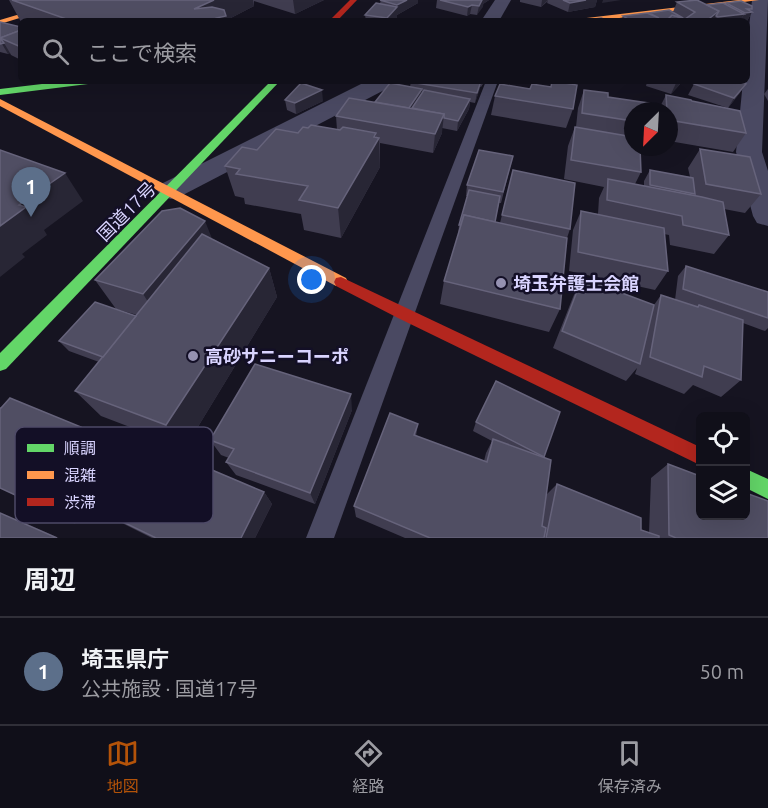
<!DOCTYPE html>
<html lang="ja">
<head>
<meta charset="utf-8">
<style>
  :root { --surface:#100f19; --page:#191822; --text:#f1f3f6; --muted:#9c9ca2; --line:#302f38; --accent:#b45309 }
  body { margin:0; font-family:Ubuntu,"Noto Sans JP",sans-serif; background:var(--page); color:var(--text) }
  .controls { position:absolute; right:18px; bottom:18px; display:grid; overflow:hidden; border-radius:9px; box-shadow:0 6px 24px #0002 }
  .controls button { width:54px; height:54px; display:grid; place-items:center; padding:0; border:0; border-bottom:2px solid var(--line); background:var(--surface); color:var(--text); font:30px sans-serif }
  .compass { position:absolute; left:624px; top:102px; width:54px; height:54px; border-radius:50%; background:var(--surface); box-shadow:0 6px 24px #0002; rotate:204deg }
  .you { position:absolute; left:312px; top:280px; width:21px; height:21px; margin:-15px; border:4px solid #fff; border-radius:50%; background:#1a73e8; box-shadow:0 0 0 9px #1a73e833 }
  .badge { display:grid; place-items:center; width:39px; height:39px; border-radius:50%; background:var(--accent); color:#fff; font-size:20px; font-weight:700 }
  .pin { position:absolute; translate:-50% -50px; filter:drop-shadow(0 2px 3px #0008) }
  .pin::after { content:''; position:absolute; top:32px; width:21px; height:18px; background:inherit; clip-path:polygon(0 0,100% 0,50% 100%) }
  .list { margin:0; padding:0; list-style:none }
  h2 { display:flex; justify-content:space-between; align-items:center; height:78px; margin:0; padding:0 24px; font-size:26px }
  h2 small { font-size:20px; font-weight:400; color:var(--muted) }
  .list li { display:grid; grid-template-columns:39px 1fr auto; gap:18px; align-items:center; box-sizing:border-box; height:108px; padding:0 24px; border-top:2px solid var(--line) }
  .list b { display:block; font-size:22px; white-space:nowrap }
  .list p { margin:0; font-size:20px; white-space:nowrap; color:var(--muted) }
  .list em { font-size:20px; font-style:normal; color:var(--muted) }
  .icon { flex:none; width:33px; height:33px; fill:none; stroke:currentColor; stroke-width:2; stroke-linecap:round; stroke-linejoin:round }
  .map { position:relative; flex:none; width:768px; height:538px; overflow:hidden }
  .search { position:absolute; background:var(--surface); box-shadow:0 6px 24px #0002; left:18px; right:18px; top:18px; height:66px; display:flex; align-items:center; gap:15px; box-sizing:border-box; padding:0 21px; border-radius:9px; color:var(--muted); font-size:22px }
  .sheet { height:186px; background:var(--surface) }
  nav { display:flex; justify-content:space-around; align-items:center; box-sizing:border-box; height:84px; border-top:2px solid var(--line); background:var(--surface); font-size:16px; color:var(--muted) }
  nav a { display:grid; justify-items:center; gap:3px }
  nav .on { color:var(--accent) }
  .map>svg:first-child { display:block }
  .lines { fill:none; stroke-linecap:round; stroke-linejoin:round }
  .lane { fill:#4a4962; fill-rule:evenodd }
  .street { fill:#4a4962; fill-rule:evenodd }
  .fast { fill:#63d668; fill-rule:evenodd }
  .slow { fill:#ff974d; fill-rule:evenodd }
  .jam { fill:#b3261e; fill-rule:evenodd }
  .wall { fill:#403d50 }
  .shaded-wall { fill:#282635 }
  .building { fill:#504e63; stroke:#66637b; stroke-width:1.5 }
  .poi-dot { fill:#9591b1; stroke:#130f26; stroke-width:2 }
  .labels { text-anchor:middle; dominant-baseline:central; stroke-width:5; stroke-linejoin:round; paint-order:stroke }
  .street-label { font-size:18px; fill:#d9d4ff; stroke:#130f26 }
  .poi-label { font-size:18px; font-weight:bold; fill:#d9d4ff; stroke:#130f26; text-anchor:start }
  .key { fill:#130f26; stroke:#4e4a67; stroke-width:1.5 }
  .key-label { font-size:16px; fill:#d9d4ff }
</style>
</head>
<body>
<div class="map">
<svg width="768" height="538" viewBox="0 0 768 538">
  <rect width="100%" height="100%" fill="#161421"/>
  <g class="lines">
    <polygon class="lane" points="486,81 498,81 334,538 306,538"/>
    <g class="street">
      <polygon points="495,0 511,0 499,21 481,21"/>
      <polygon points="752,0 768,0 762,152 768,171 768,226 757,223 753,216 736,152 743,81 747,81 747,46"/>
      <polygon points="367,81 395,81 392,86 181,196 171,199 161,196 157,190 161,184"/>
    </g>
    <g class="fast">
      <polygon points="67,81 92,81 88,84 0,95 0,89"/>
      <polygon points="271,81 280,81 6,369 0,371 0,353"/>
      <polygon points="746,469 768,479 768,499 746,488"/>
    </g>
    <g class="slow">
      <polygon points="739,0 759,0 596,21 574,21 578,19"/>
      <polygon points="47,6 49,9 0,24 0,20"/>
      <polygon points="0,99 346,278 348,282 346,286 336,286 0,106"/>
    </g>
    <g class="jam">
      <polygon points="350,0 357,0 337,21 329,21"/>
      <polygon points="341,277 700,447 700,465 398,318 336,286 334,282 336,278"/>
    </g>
  </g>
  <g class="wall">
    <polygon points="9,0 324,0 295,14 254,1 254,6 227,20 227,21 21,22"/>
    <polygon points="381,0 418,0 418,3 397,15 397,17 393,21 366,21 365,15 380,3"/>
    <polygon points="437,0 489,0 483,4 477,15 470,14 467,16 436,8"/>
    <polygon points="520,0 597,0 595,7 568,12 547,3 548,1 541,7 520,2"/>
    <polygon points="677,2 707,5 725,5 726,3 752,9 750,11 752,12 747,21 621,21 623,16 649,14 649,13 673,12"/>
    <polygon points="0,22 21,27 21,60 11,55 10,53 8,54 0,52"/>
    <polygon points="411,81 485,81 481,87 480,87 475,103 470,102 469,109 457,131 442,128 442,133 433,153 380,143 380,167 341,238 304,230 301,214 245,204 244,198 235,196 225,166 257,150 308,128 337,130 336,116 375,102 410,87"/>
    <polygon points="644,81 683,81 671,94 646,86 647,82"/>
    <polygon points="694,84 746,84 739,94 728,108 688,95"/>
    <polygon points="551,87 573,109 566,128 491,115 495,96 530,89"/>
    <polygon points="768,89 768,101 764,94"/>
    <polygon points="584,90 608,97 633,111 633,147 641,172 635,184 644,186 644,181 650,170 690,177 688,168 700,149 761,194 745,213 724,209 729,235 714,254 670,245 669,235 664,234 668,271 655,290 569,271 573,230 581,211 598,214 599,198 604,187 564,179 568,146 575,127 576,127 578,108"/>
    <polygon points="666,95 692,101 746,133 733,152 669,141 669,111 658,111"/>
    <polygon points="285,100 323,101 296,114 287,110"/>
    <polygon points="513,156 501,203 499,203 495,222 500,223 513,170 570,229 567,238 560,309 549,332 440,304 444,281 458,236 459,225 468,196 466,196 467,185"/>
    <polygon points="213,239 269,268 277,297 185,448 101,416 75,391 99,362 69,351 59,341 137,315 116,309 95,280"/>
    <polygon points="686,266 768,292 768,328 765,331 743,323 741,380 721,397 693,385 684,394 635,374 637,368 626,381 553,348 573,297 582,278 654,305 661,295 675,300 678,276"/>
    <polygon points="352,410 315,504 236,475 226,462 229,458 221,455 210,440"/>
    <polygon points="476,422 544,457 546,495 557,484 641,530 649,533 651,478 668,464 768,538 405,538 356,517 354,506 418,424 416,436 484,461 486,453 492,441 473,431"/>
    <polygon points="264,492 272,504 255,538 152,538 110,517 90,506"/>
  </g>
  <g class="shaded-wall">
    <polygon points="214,0 253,0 254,6 227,20 227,21 197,21 194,9"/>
    <polygon points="293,0 324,0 295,14"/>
    <polygon points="407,0 418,0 418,3 397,15 397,5"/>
    <polygon points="482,0 484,0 483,7 477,15 479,6"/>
    <polygon points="484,0 489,0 483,4"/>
    <polygon points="542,0 548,0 541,7"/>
    <polygon points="586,0 597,0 595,7 568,12 570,3"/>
    <polygon points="603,0 621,0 602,3"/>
    <polygon points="472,5 470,14 467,16 468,7"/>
    <polygon points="397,7 397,17 393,21 387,21 387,18"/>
    <polygon points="719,11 714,21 707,21 710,18"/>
    <polygon points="752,12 747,21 740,21 745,13"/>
    <polygon points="744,14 740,21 716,21 718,17"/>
    <polygon points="4,43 10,53 8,54 2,44"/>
    <polygon points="481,81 480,89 475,103 477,93"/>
    <polygon points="677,81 683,81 671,94"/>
    <polygon points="746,84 739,94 728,108 734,98"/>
    <polygon points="422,89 422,100 413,111 407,110"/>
    <polygon points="322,90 323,101 296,114 295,103"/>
    <polygon points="470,99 469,109 457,131 458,121"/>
    <polygon points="444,114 442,133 433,153 435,134"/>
    <polygon points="376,133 376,143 379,138 380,167 341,238 338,208"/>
    <polygon points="65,173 83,201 44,230 47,235 22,254 25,257 0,277 0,226 19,205"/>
    <polygon points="205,221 217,251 161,322 143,294"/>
    <polygon points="269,268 277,297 185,448 166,425"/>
    <polygon points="351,394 352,410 315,504 310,493"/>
    <polygon points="81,427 108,450 100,460 113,470 75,524 41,507 68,443"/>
    <polygon points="264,492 272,504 255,538 241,538"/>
    <polygon points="0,512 59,538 57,538"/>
  </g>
  <g class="building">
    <polygon points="12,0 214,0 194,9 212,7 224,10 226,16 216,18 216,21 72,21"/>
    <polygon points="381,0 407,0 397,5 380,0"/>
    <polygon points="440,0 482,0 479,6 472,5 468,7"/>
    <polygon points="563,0 586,0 570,3"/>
    <polygon points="697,0 719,11 710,18 707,21 666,21 672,15 685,19 695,12 677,2"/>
    <polygon points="741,1 752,6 752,9 747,9 752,12 745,13 726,3"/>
    <polygon points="376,3 397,7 387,18 365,15"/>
    <polygon points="723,3 744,14 718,17 716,16 719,11 707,5"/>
    <polygon points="669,10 683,18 672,15 666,21 631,21 623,16 647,13 659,18 649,13"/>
    <polygon points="601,18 609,21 582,21"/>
    <polygon points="0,22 21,27 21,30 0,38 4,43 0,44"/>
    <polygon points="21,30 21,47 0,38"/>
    <polygon points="411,81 481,81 477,93 410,82"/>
    <polygon points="552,81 577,85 573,109 495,96 500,84 530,89 532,84 551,87"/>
    <polygon points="697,81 736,81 746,84 734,98 694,84"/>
    <polygon points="301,83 322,90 295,103 285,100"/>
    <polygon points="390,83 422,89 409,108 375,102"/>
    <polygon points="424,90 470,99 458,121 444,118 444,114 412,108"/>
    <polygon points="584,90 608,93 608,97 655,104 656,111 633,111 633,121 582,113"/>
    <polygon points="666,95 691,100 692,101 740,111 746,133 669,120 669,111 667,111"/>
    <polygon points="349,98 444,114 435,134 336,116"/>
    <polygon points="311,125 340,130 343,127 376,133 374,137 379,138 338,208 299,200 308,186 236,174 240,169 225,166 242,147 257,150 276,129 298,133 303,127 308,128"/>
    <polygon points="575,127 633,137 633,147 640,147 641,172 571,160"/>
    <polygon points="700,149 750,157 761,194 706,184"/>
    <polygon points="0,150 65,173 19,205 26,207 0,226"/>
    <polygon points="479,150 513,156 503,192 467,185"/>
    <polygon points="513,170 575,183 570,229 502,215"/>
    <polygon points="650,170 693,178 695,194 650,185"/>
    <polygon points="608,179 702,197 723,202 729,235 683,225 682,216 607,200"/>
    <polygon points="469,190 500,196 495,222 464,215 461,225 459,225"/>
    <polygon points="180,208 205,221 143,294 95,280 162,211"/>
    <polygon points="581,211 664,228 668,271 578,252"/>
    <polygon points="464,215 567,238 560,309 444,281"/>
    <polygon points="202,234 269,268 166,425 75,391"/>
    <polygon points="686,266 768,292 768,318 683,289"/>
    <polygon points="582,278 654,305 640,364 562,331"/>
    <polygon points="661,295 698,307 699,305 743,320 741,380 704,366 702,377 650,357"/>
    <polygon points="95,302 136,316 103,357 59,341"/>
    <polygon points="255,364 351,394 310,493 226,462 234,449 210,440"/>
    <polygon points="496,381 560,412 544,457 476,422"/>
    <polygon points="10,398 81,427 68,443 86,450 41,507 0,488 0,408 1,408"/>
    <polygon points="390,413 418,424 414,435 487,462 493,439 551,460 542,526 546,528 544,538 430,538 354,506"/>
    <polygon points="139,439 264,492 241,538 156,538 90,506"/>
    <polygon points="668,464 700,476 700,516 746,516 746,493 768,501 768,538 676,538 669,535"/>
    <polygon points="557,484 641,518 641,530 659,536 659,538 546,538"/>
    <polygon points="0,513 57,538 0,538"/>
  </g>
  <g class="poi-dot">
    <circle cx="501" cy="283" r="6"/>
    <circle cx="193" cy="356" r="6"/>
  </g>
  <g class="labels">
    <g class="street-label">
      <text transform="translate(126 211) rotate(-45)">国道17号</text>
    </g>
    <g class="poi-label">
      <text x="513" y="283">埼玉弁護士会館</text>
      <text x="205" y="356">高砂サニーコーポ</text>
    </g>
  </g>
  <rect x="15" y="427" width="198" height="96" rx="9" class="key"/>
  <rect x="27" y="444" width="27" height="8" fill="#63d668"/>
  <rect x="27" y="471" width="27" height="8" fill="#ff974d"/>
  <rect x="27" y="498" width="27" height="8" fill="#b3261e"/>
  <g class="key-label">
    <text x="64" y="454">順調</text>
    <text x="64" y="481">混雑</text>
    <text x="64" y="508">渋滞</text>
  </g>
</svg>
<div class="controls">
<button><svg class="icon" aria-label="locate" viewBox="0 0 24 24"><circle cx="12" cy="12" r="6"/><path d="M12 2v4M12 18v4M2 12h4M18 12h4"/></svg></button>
<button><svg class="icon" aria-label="layers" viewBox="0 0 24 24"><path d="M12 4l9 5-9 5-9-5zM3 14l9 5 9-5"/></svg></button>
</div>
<svg class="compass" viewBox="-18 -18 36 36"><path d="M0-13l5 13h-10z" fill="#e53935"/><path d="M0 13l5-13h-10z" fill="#9c9ca2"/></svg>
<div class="you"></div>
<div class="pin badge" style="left:31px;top:217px;background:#5c6f8a">1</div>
<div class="search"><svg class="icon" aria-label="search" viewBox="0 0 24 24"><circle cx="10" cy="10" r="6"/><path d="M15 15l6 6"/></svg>ここで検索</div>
</div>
<section class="sheet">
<h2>周辺<small></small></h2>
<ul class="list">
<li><span class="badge" style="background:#5c6f8a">1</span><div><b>埼玉県庁</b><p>公共施設 · 国道17号</p></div><em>50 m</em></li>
</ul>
</section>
<nav>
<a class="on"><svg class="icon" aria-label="map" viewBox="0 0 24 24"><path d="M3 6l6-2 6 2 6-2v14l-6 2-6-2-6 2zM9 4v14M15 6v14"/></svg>地図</a>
<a><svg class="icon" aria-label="directions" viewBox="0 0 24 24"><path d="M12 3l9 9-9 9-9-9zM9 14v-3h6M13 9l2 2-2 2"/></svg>経路</a>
<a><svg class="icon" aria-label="saved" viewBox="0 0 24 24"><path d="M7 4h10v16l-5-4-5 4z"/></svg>保存済み</a>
</nav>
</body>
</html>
